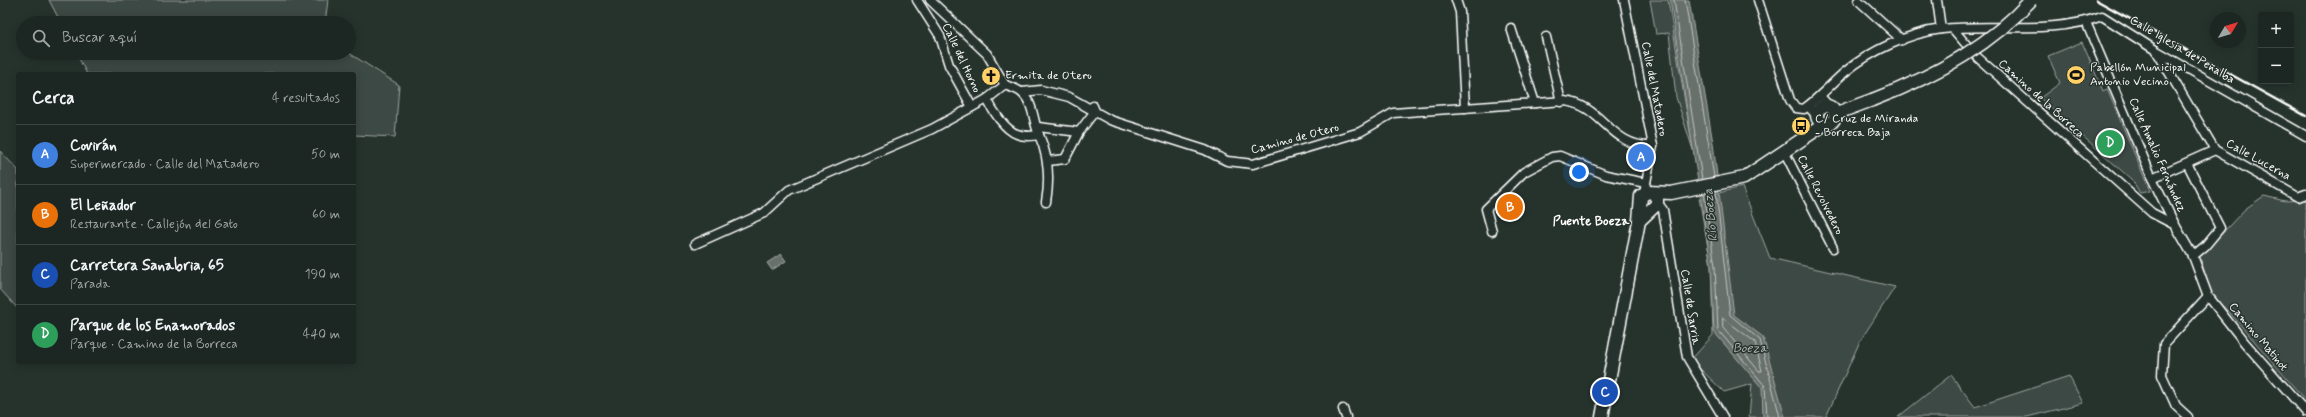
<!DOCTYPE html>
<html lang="es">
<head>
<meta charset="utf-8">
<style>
  :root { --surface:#1c2622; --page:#252e2a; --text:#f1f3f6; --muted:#a0a5a5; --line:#3a4340; --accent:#2563eb }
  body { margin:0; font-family:Mynerve,sans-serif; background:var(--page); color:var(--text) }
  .controls { position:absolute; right:12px; top:12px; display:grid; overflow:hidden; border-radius:4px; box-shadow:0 2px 10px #0003 }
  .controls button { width:36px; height:36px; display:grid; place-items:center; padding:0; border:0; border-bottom:1px solid var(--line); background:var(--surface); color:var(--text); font:20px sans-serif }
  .compass { position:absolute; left:2210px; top:12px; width:36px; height:36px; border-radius:50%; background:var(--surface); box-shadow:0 2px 10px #0003; rotate:52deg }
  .you { position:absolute; left:1579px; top:172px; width:14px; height:14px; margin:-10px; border:3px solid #fff; border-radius:50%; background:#1a73e8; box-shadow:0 0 0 6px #1a73e833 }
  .badge { display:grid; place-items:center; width:26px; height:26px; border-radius:50%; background:var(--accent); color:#fff; font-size:13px; font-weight:700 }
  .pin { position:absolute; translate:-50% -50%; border:2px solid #fff; box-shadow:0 1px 4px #0006 }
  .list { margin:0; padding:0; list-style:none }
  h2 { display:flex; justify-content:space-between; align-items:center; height:52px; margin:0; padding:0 16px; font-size:17px }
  h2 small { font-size:13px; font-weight:400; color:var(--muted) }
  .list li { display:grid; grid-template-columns:26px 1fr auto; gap:12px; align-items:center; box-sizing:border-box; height:60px; padding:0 16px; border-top:1px solid var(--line) }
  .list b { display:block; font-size:15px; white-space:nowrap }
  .list p { margin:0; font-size:13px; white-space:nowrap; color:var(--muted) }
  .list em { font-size:13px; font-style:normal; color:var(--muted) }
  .icon { flex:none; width:22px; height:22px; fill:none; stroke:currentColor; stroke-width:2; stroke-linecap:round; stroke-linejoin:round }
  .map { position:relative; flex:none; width:2306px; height:417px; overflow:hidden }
  .search { position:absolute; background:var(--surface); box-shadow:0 2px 10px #0003; left:16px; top:16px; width:340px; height:44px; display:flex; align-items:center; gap:10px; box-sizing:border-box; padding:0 14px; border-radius:22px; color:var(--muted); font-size:15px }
  .panel { position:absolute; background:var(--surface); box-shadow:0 2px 10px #0003; left:16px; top:72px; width:340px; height:292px; border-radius:4px }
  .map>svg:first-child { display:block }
  .green { fill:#3e4944; stroke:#9ea4a2 }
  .water { fill:#67706c; stroke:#a4a9a7 }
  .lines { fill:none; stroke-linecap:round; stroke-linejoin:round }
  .shore { stroke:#c2c6c4; stroke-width:1 }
  .street-casing { stroke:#fff; stroke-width:11 }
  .secondary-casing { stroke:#fff; stroke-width:15 }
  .street { stroke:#26332d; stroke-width:8 }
  .secondary { stroke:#26332d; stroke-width:12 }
  .rail { stroke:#fff; stroke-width:2.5 }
  .secondary-bridge-casing { stroke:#fff; stroke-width:15; stroke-linecap:butt }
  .secondary-bridge { stroke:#26332d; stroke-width:12 }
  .labels { text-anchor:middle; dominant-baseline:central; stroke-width:3; stroke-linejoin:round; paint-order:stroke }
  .street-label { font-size:12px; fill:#fff; stroke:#26332d }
  .poi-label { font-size:12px; fill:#fff; stroke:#26332d; text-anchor:start }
  .water-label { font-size:13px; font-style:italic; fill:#b3b8b6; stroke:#26332d }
  .neighbourhood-label { font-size:13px; font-weight:bold; fill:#fff; stroke:#26332d }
</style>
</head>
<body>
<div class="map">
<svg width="2306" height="417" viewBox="0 0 2306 417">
  <rect width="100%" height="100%" fill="#26332d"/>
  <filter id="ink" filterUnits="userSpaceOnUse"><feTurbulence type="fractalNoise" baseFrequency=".025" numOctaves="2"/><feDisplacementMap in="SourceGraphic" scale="8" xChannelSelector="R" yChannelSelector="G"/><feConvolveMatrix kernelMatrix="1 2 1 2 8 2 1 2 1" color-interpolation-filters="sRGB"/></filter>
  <g filter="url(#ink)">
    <g class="green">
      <polygon points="49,0 328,0 325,23 61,23"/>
      <polygon points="1650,0 1668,0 1693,150 1676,97 1669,33 1656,34"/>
      <polygon points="2082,42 2103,91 2107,89 2150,191 2140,193 2132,180 2040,98 2060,83 2048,56"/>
      <polygon points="76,53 349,53 399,85 395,137 354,135 354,74 87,74"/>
      <polygon points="0,151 18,170 18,309 0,289"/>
      <polygon points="1742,187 1770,258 1895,287 1860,341 1826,417 1749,417 1752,384 1724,392 1691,360 1713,335 1711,264 1699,198"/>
      <polygon points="2264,196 2285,201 2306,200 2306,401 2230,313 2212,296 2200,257 2245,209"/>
      <polygon points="1951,375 1975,407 2069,376 2083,403 2027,417 1898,417"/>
    </g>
    <g class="water">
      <polygon points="1670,0 1689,0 1713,143 1734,315 1763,337 1785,417 1763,417 1762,388 1714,332 1711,266"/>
      <polygon points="781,254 786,261 772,270 767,263"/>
    </g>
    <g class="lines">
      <g class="shore">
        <polyline points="1674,0 1702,179"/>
        <polyline points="1685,0 1714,177"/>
        <polyline points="1716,191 1730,315 1760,340 1780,417"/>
        <polyline points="1704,193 1715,266 1718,330 1765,386 1767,417"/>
        <polygon points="1723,318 1755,342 1762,371 1759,371 1723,328"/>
      </g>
      <g class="street-casing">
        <g id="street">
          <polyline points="917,0 940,36 949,65 972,107"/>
          <polyline points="930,0 987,54 1005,85"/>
          <polyline points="1456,0 1460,12 1465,108"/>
          <polyline points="1624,0 1653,146 1645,188"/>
          <path d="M1758 0 1790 100 1796 108 1804 109C1819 98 1831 84 1845 72 1870 51 1909 33 1942 29 1994 23 2052 35 2102 16L2157 51 2306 136"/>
          <polyline points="1937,0 1941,29"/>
          <polyline points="1859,1 1902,40"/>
          <polyline points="2086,22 2152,178 2175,225 2193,256 2208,296 2245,343 2306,412"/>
          <polyline points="1511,28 1535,103"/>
          <polyline points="1953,29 1976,56 2152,213 2175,225"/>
          <polyline points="1546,37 1561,102"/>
          <polyline points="2157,52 2215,150 2298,197 2306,194"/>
          <path d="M1022 92 1041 90 1069 97 1110 120 1205 150 1227 161 1253 164 1360 132 1393 113 1564 101C1602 104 1610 148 1653 146"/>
          <polyline points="1820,96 1828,105"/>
          <path d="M987 99C992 110 1005 130 1017 134 1025 137 1031 136 1039 135"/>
          <polyline points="1808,106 1816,115"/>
          <polyline points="1038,127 1079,132"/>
          <polyline points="1785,153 1833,248"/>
          <polyline points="1048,161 1065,159 1079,132 1095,111 1093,106"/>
          <polyline points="2187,163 2220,228 2205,246 2193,256"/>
          <polyline points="2152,178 2215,150"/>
          <polyline points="1657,202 1663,210 1687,357 1723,417"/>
          <polyline points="1492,231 1486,209 1524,172 1552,157 1560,156 1606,175 1646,183"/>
          <path d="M695 244 764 213 789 190 932 129 987 99 1005 85C1010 87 1018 89 1022 93 1034 103 1033 122 1039 135 1049 157 1050 179 1046 202"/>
          <polyline points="1343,409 1346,417"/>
          <polyline points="2188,417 2176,406 2162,375 2164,344 2208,296"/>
        </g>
      </g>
      <g class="secondary-casing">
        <g id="secondary">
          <circle cx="1826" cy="115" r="9"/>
          <polyline points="1835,117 1845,110 1872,100"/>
          <polyline points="1639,221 1657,204 1657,199 1654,194"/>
          <polyline points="1602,417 1639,221 1641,196 1648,192 1671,193 1744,178 1825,124"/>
        </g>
      </g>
      <use href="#street" class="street"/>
      <use href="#secondary" class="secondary"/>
      <polyline class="rail" points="2096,0 2306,116"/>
      <g class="secondary-bridge-casing">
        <path id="secondary-bridge" d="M1872 100C1931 78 1988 48 2031 0"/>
      </g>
      <use href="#secondary-bridge" class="secondary-bridge"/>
    </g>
  </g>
  <defs>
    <g id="stadium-disc" transform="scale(1)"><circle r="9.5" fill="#ffd166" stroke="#26332d"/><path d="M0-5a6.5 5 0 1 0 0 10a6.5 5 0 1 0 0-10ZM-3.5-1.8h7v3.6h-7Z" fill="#111"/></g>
    <g id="church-disc" transform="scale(1)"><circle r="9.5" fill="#ffd166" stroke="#26332d"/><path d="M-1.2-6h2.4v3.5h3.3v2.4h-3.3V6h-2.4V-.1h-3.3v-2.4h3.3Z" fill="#111"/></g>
    <g id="bus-disc" transform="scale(1)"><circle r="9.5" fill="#ffd166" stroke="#26332d"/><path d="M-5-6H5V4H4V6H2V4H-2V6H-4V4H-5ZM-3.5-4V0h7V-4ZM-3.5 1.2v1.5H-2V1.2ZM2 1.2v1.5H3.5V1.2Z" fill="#111"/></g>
  </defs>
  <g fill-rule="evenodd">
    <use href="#stadium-disc" x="2076" y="75"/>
    <use href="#church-disc" x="991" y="76"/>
    <use href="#bus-disc" x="1801" y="126"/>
  </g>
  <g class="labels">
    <g class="street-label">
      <text transform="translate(2182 50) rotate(31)">Calle Iglesia de Peñalba</text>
      <text transform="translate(961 58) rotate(65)">Calle del Horno</text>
      <text transform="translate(1654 89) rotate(79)">Calle del Matadero</text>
      <text transform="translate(2041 99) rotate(42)">Camino de la Borreca</text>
      <text transform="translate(1295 139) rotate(-15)">Camino de Otero</text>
      <text transform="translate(2157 155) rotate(66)">Calle Amalio Fernández</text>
      <text transform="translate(2258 160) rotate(29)">Calle Lucerna</text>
      <text transform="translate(1820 195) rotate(63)">Calle Revolvedero</text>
      <text transform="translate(1690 307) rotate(81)">Calle de Sarria</text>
      <text transform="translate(2258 337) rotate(50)">Camino Matinot</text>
    </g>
    <g class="poi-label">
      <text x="2090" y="68">Pabellón Municipal<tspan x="2090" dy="14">Antonio Vecino</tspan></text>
      <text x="1005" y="76">Ermita de Otero</text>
      <text x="1815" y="119">C/ Cruz de Miranda<tspan x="1815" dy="14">- Borreca Baja</tspan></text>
    </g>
    <g class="water-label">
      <text transform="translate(1711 215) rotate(-96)">Río Boeza</text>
      <text x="1750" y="348">Boeza</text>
    </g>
    <g class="neighbourhood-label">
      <text x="1591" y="221">Puente Boeza</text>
    </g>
  </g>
</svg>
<div class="controls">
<button>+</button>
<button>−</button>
</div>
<svg class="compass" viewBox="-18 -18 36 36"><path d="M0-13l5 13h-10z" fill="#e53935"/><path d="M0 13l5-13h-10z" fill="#a0a5a5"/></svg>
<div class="you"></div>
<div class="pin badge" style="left:1641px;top:157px;background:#3f7fe0">A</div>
<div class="pin badge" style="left:1510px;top:207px;background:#e8710a">B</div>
<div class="pin badge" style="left:1605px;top:392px;background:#1a4fb4">C</div>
<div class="pin badge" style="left:2110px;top:143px;background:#2e9e5b">D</div>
<div class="search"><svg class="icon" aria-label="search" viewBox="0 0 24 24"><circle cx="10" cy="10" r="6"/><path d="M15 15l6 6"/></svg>Buscar aquí</div>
<section class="panel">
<h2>Cerca<small>4 resultados</small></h2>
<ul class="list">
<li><span class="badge" style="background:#3f7fe0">A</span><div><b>Covirán</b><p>Supermercado · Calle del Matadero</p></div><em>50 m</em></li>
<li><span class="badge" style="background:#e8710a">B</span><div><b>El Leñador</b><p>Restaurante · Callejón del Gato</p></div><em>60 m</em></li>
<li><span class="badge" style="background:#1a4fb4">C</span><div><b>Carretera Sanabria, 65</b><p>Parada</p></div><em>190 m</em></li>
<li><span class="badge" style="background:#2e9e5b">D</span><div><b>Parque de los Enamorados</b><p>Parque · Camino de la Borreca</p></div><em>440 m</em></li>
</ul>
</section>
</div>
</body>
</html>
